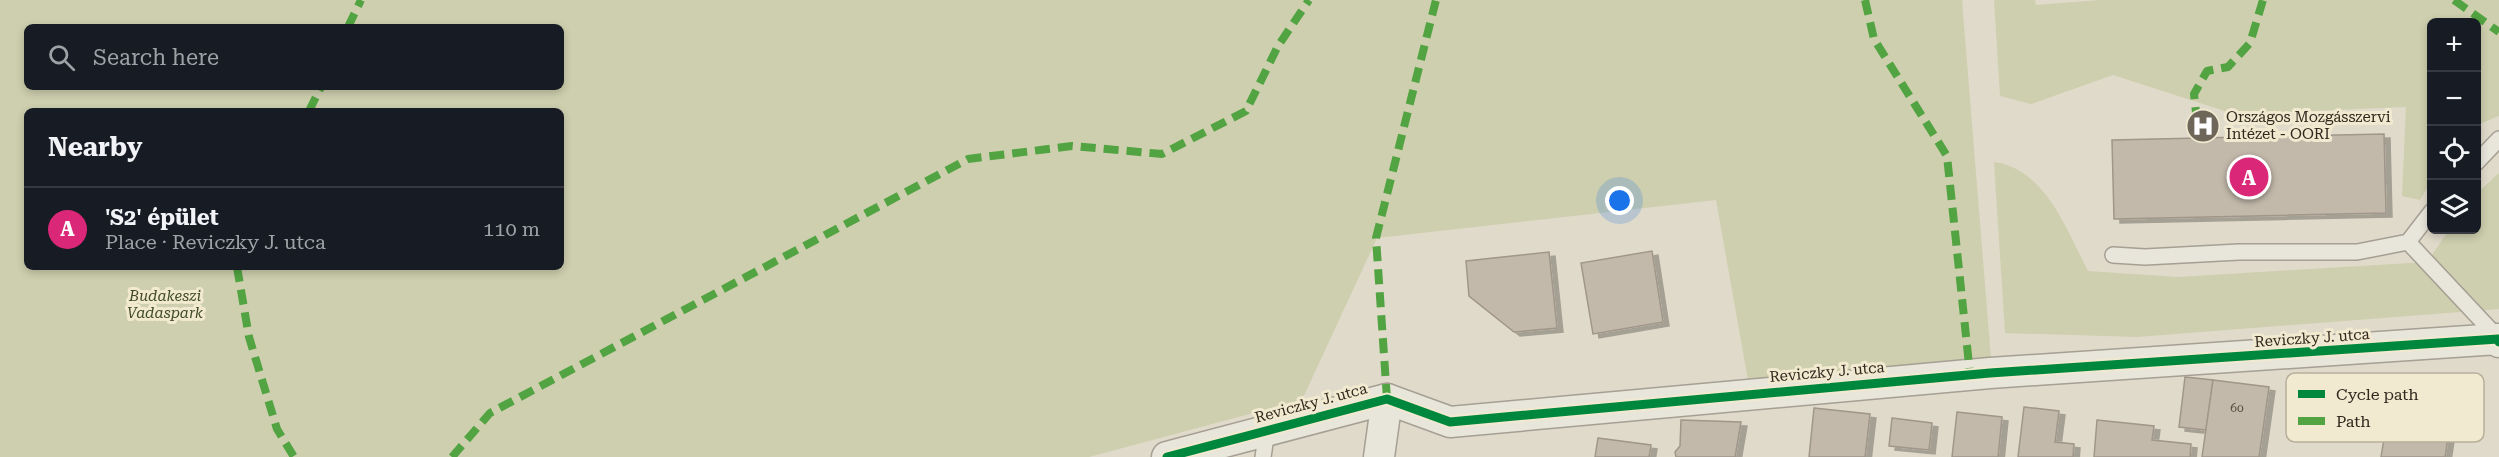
<!DOCTYPE html>
<html lang="en">
<head>
<meta charset="utf-8">
<style>
  :root { --surface:#171b24; --page:#242831; --text:#f1f3f6; --muted:#9ea1a6; --line:#363941; --accent:#db2777 }
  body { margin:0; font-family:"Roboto Serif",serif; background:var(--page); color:var(--text) }
  .controls { position:absolute; right:18px; top:18px; display:grid; overflow:hidden; border-radius:9px; box-shadow:0 3px 9px #0003 }
  .controls button { width:54px; height:54px; display:grid; place-items:center; padding:0; border:0; border-bottom:2px solid var(--line); background:var(--surface); color:var(--text); font:30px sans-serif }
  .you { position:absolute; left:1620px; top:201px; width:21px; height:21px; margin:-15px; border:4px solid #fff; border-radius:50%; background:#1a73e8; box-shadow:0 0 0 9px #1a73e833 }
  .badge { display:grid; place-items:center; width:39px; height:39px; border-radius:50%; background:var(--accent); color:#fff; font-size:20px; font-weight:700 }
  .pin { position:absolute; translate:-50% -50%; border:3px solid #fff; box-shadow:0 2px 6px #0006 }
  .list { margin:0; padding:0; list-style:none }
  h2 { display:flex; justify-content:space-between; align-items:center; height:78px; margin:0; padding:0 24px; font-size:26px }
  h2 small { font-size:20px; font-weight:400; color:var(--muted) }
  .list li { display:grid; grid-template-columns:39px 1fr auto; gap:18px; align-items:center; box-sizing:border-box; height:84px; padding:0 24px; border-top:2px solid var(--line) }
  .list b { display:block; font-size:22px; white-space:nowrap }
  .list p { margin:0; font-size:20px; white-space:nowrap; color:var(--muted) }
  .list em { font-size:20px; font-style:normal; color:var(--muted) }
  .icon { flex:none; width:33px; height:33px; fill:none; stroke:currentColor; stroke-width:2; stroke-linecap:round; stroke-linejoin:round }
  .map { position:relative; flex:none; width:2499px; height:457px; overflow:hidden }
  .search { position:absolute; background:var(--surface); box-shadow:0 3px 9px #0003; left:24px; top:24px; width:540px; height:66px; display:flex; align-items:center; gap:15px; box-sizing:border-box; padding:0 21px; border-radius:9px; color:var(--muted); font-size:22px }
  .panel { position:absolute; background:var(--surface); box-shadow:0 3px 9px #0003; left:24px; top:108px; width:540px; height:162px; border-radius:9px }
  .map>svg:first-child { display:block }
  .green { fill:#cecfae; fill-rule:evenodd }
  .building { fill:#c3b9ab; stroke:#a0968a; stroke-width:1.5; filter:url(#shadow) }
  .lines { fill:none; stroke-linecap:round; stroke-linejoin:round }
  .lane-casing { stroke:#a59f94; stroke-width:18 }
  .street-casing { stroke:#a59f94; stroke-width:33 }
  .lane { stroke:#e8e5db; stroke-width:15 }
  .street { stroke:#e8e5db; stroke-width:30 }
  .quiet { stroke:#52a341; stroke-width:8; stroke-dasharray:15 8; stroke-linecap:butt }
  .cycleway-casing { stroke:#f1e9d0; stroke-width:13 }
  .cycleway { stroke:#00873e; stroke-width:9 }
  .labels { text-anchor:middle; dominant-baseline:central; stroke-width:6; stroke-linejoin:round; paint-order:stroke }
  .number-label { font-size:12px; fill:#564c40 }
  .poi-label { font-size:15px; fill:#32281d; stroke:#f1e9d0; text-anchor:start }
  .park-label { font-size:15px; font-style:italic; fill:#414c26; stroke:#f1e9d0 }
  .street-label { font-size:15px; fill:#32281d; stroke:#f1e9d0 }
  .key { fill:#f1e9d0; stroke:#b8af9a; stroke-width:1.5 }
  .key-label { font-size:16px; fill:#32281d }
</style>
</head>
<body>
<div class="map">
<svg width="2499" height="457" viewBox="0 0 2499 457">
  <defs>
    <filter id="shadow"><feDropShadow dx="6" dy="4" stdDeviation="0" flood-color="#0004"/></filter>
  </defs>
  <rect width="100%" height="100%" fill="#e0daca"/>
  <g class="green">
    <path d="M0 0H1962L1992 371 1749 386 1716 200 1377 238 1302 400 1089 457H0ZM27 27H561V87H27ZM27 111H561V267H27Z"/>
    <polygon points="1994,0 2035,0 2036,5 2100,0 2499,0 2499,116 2477,125 2476,22 2432,22 2431,182 2420,200 2402,196 2406,107 2234,114 2113,75 2031,104 2000,96"/>
    <path d="M1994 162C2046 169 2067 231 2088 271L2178 277 2427 262 2449 230H2476L2477 193 2499 173V309L2137 337 2005 333Z"/>
  </g>
  <g class="building">
    <polygon points="2384,134 2386,213 2114,219 2112,140"/>
    <polygon points="1652,251 1663,322 1593,334 1581,263"/>
    <polygon points="1549,252 1557,328 1514,332 1469,296 1466,261"/>
    <polygon points="2185,377 2213,380 2206,430 2179,427"/>
    <polygon points="2213,380 2269,387 2259,457 2202,457"/>
    <polygon points="2404,401 2432,405 2428,428 2449,431 2445,457 2381,457 2387,421 2401,423"/>
    <polygon points="2024,407 2059,411 2055,442 2074,444 2073,457 2018,457"/>
    <polygon points="1814,408 1870,414 1865,457 1809,457"/>
    <polygon points="1957,412 2002,417 1998,457 1952,457"/>
    <polygon points="1892,418 1932,423 1929,450 1889,446"/>
    <polygon points="1681,420 1741,422 1735,457 1676,457 1675,452 1680,446"/>
    <polygon points="2097,420 2154,426 2152,440 2191,444 2190,457 2094,457"/>
    <polygon points="1598,438 1651,445 1649,457 1595,457"/>
  </g>
  <g class="lines">
    <g class="lane-casing">
      <g id="lane">
        <polyline points="2476,163 2499,139"/>
        <polyline points="2408,242 2499,339"/>
        <polyline points="2113,255 2145,257 2239,252 2357,252 2408,242 2432,211"/>
        <polyline points="1263,457 1267,430"/>
      </g>
    </g>
    <g class="street-casing">
      <g id="street">
        <polyline points="1167,457 1387,399 1450,422 1990,373 2498,339 2499,342"/>
        <polyline points="1379,457 1387,399"/>
      </g>
    </g>
    <use href="#lane" class="lane"/>
    <use href="#street" class="street"/>
    <g class="quiet">
      <polyline points="1865,0 1874,39 1947,156 1970,374"/>
      <polyline points="2454,0 2499,32"/>
      <polyline points="348,27 361,0"/>
      <polyline points="309,111 321,87"/>
      <polyline points="2197,122 2194,94 2207,71 2228,67 2250,43 2263,0"/>
      <polyline points="237,267 249,337 277,429 294,457"/>
      <polyline points="1387,399 1376,238 1436,0"/>
      <polyline points="452,457 490,413 968,159 1072,146 1162,154 1246,111 1278,46 1309,0"/>
    </g>
    <g class="cycleway-casing">
      <polyline id="cycleway" points="1167,457 1387,399 1450,422 1990,373 2498,339 2499,342"/>
    </g>
    <use href="#cycleway" class="cycleway"/>
  </g>
  <defs>
    <g id="hospital-disc" transform="scale(1.725)"><circle r="9.5" fill="#6f665a" stroke="#f1e9d0"/><path d="M-5-5h3v3.5h4V-5h3V5h-3V1.5h-4V5h-3Z" fill="#fff"/></g>
  </defs>
  <g fill-rule="evenodd">
    <use href="#hospital-disc" x="2203" y="126"/>
  </g>
  <g class="labels">
    <g class="number-label">
      <text x="2237" y="408">60</text>
    </g>
    <g class="poi-label">
      <text x="2226" y="117">Országos Mozgásszervi<tspan x="2226" dy="17">Intézet - OORI</tspan></text>
    </g>
    <g class="park-label">
      <text x="165" y="296">Budakeszi<tspan x="165" dy="17">Vadaspark</tspan></text>
    </g>
    <g class="street-label">
      <text transform="translate(2312 338) rotate(-4)">Reviczky J. utca</text>
      <text transform="translate(1827 372) rotate(-5)">Reviczky J. utca</text>
      <text transform="translate(1311 403) rotate(-15)">Reviczky J. utca</text>
    </g>
  </g>
  <rect x="2286" y="373" width="198" height="69" rx="9" class="key"/>
  <rect x="2298" y="390" width="27" height="8" fill="#00873e"/>
  <rect x="2298" y="417" width="27" height="8" fill="#52a341"/>
  <g class="key-label">
    <text x="2336" y="400">Cycle path</text>
    <text x="2336" y="427">Path</text>
  </g>
</svg>
<div class="controls">
<button>+</button>
<button>−</button>
<button><svg class="icon" aria-label="locate" viewBox="0 0 24 24"><circle cx="12" cy="12" r="6"/><path d="M12 2v4M12 18v4M2 12h4M18 12h4"/></svg></button>
<button><svg class="icon" aria-label="layers" viewBox="0 0 24 24"><path d="M12 4l9 5-9 5-9-5zM3 14l9 5 9-5"/></svg></button>
</div>
<div class="you"></div>
<div class="pin badge" style="left:2249px;top:177px">A</div>
<div class="search"><svg class="icon" aria-label="search" viewBox="0 0 24 24"><circle cx="10" cy="10" r="6"/><path d="M15 15l6 6"/></svg>Search here</div>
<section class="panel">
<h2>Nearby<small></small></h2>
<ul class="list">
<li><span class="badge">A</span><div><b>'S2' épület</b><p>Place · Reviczky J. utca</p></div><em>110 m</em></li>
</ul>
</section>
</div>
</body>
</html>
